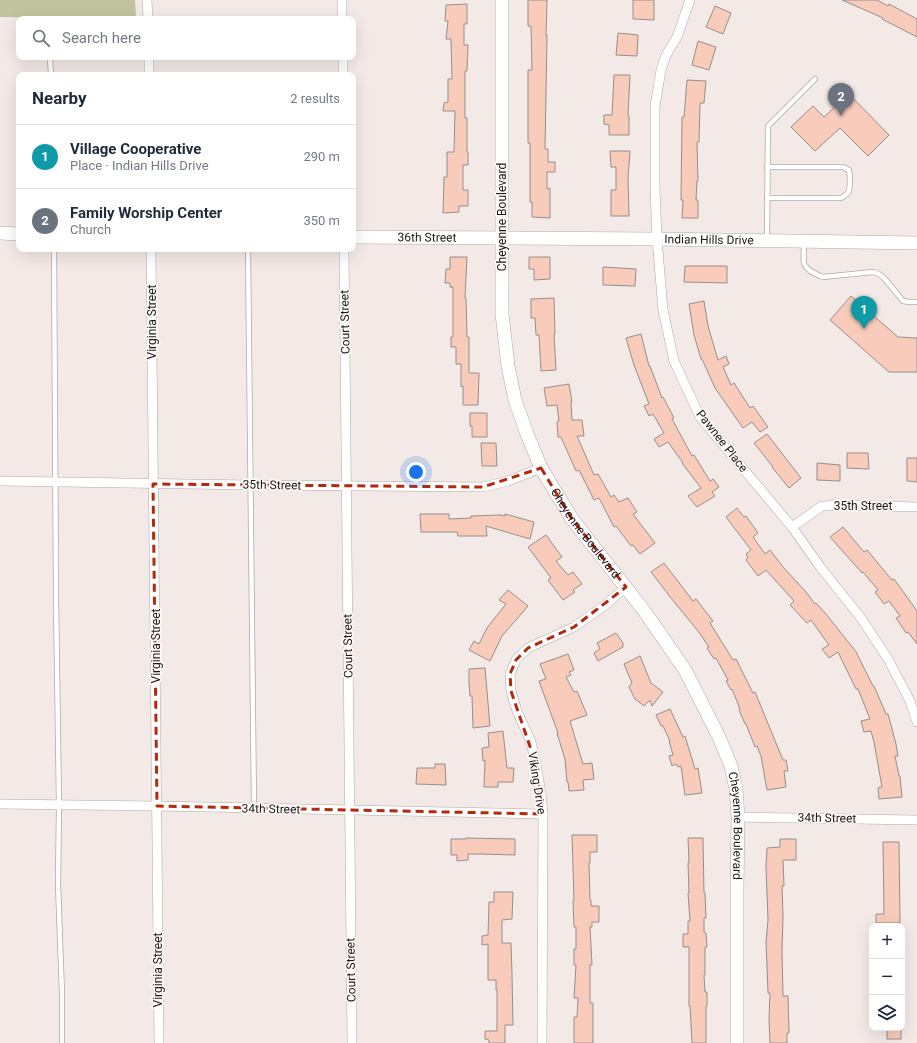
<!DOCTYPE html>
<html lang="en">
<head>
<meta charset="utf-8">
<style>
  :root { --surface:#fff; --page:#f2f2f3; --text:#1f2937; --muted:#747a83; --line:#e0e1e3; --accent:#b4280e }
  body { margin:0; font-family:Roboto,sans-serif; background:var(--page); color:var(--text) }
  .controls { position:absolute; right:12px; bottom:12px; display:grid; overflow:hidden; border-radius:8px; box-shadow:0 4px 16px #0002 }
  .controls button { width:36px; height:36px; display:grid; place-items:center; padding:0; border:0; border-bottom:1px solid var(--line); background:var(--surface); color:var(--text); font:20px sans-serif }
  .you { position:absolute; left:416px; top:472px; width:14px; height:14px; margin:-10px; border:3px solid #fff; border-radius:50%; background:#1a73e8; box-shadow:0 0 0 6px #1a73e833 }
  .badge { display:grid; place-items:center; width:26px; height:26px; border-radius:50%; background:var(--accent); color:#fff; font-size:13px; font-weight:700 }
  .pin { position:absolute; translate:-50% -33px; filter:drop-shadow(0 1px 2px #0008) }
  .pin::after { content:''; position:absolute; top:21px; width:14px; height:12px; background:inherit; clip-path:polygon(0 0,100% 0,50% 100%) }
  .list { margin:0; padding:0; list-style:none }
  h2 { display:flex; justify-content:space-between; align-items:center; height:52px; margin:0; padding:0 16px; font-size:17px }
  h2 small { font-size:13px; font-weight:400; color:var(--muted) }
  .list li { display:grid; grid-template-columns:26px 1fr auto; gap:12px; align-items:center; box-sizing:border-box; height:64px; padding:0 16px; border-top:1px solid var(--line) }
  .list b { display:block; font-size:15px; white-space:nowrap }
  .list p { margin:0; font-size:13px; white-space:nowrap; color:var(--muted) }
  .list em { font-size:13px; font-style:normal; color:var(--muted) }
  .icon { flex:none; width:22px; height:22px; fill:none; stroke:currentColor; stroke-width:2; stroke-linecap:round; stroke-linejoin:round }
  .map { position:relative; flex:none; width:917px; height:1043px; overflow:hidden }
  .search { position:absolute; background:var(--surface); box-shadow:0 4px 16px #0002; left:16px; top:16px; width:340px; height:44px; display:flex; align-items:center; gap:10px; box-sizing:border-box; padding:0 14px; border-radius:8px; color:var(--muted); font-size:15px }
  .panel { position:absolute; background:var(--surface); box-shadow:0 4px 16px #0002; left:16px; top:72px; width:340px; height:180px; border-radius:8px }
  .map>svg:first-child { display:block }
  .green { fill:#bfc49e }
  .building { fill:#f8cbba; stroke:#978e8b }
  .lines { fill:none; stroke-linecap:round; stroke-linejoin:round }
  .lane-casing { stroke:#b0a8a4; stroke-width:6 }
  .street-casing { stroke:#b0a8a4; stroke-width:10 }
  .secondary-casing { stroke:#b0a8a4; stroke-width:14 }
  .lane { stroke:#fff; stroke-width:4.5 }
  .street { stroke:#fff; stroke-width:9 }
  .secondary { stroke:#fff; stroke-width:13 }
  .marked { fill:none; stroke:#b4280e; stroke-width:3; stroke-dasharray:8 5; stroke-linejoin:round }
  .labels { text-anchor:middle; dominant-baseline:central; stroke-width:3.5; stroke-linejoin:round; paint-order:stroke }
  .street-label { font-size:12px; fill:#1c1917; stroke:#fef8f6 }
</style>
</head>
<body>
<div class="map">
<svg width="917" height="1043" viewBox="0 0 917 1043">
  <rect width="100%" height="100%" fill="#f3eae7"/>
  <polygon class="green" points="0,0 135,0 136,18 0,17"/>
  <g class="building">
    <polygon points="528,0 547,0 546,36 547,35 545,149 548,149 548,162 555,162 555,172 547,172 547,189 550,188 550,218 532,217 532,202 530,202 530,143 528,143 528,70 532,70 531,26 528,26"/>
    <polygon points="633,0 654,0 654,20 633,19"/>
    <polygon points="842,0 877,0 888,6 889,4 917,19 917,37 882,19 883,18"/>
    <polygon points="467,4 467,24 464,24 464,45 468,45 467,71 465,71 465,118 467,118 467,152 468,152 468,165 463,165 463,190 468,190 468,206 459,206 459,212 443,213 444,177 447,177 447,152 454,152 455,111 443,111 444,103 448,102 448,79 452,79 451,39 446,39 448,21 445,21 446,5"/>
    <polygon points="715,6 731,13 723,34 706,27"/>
    <polygon points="618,33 638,35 637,56 616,55"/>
    <polygon points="698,41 716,47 709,70 692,65"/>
    <polygon points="614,75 630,75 628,115 629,115 629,135 609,135 609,125 604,124 604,115 612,115"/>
    <polygon points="687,80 706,81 704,103 700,103 699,142 697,142 698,181 697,181 696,200 698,200 698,218 682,218 683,200 681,200 682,117 684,117"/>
    <polygon points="849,94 889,135 868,156 840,128 815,151 791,127 813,106 824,117"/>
    <polygon points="610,151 630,151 628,178 629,216 611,216 611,190 616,190 616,167 611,167"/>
    <polygon points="450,257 467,257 465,298 466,298 467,337 469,337 469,373 479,373 478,405 463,405 463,386 461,387 461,364 456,364 456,347 451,347 451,337 453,337 453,287 450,287 450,283 445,283 446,269 450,269"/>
    <polygon points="529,257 550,257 550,279 534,280 534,269 529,269"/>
    <polygon points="685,266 727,266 727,283 684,282"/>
    <polygon points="603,267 636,269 635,286 603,285"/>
    <polygon points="851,296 898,337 917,338 917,372 889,372 830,320"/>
    <polygon points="554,298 555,334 554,334 556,370 541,371 539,335 536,335 535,318 531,318 531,299"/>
    <polygon points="704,301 708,326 718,360 726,356 729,364 723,367 731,385 734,383 750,408 753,406 768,427 760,432 752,422 743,428 715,388 702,359 701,359 694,335 689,304"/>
    <polygon points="641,334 649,366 650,366 662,398 663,397 674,418 672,419 692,456 694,455 710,481 713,479 719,487 712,492 715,496 697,507 688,496 701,488 682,463 683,463 668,442 659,447 654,439 664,433 653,414 649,416 644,406 649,404 634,365 626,338"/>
    <polygon points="569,384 572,402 571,402 572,420 582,420 584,436 577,436 594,475 598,474 611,497 614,495 619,502 628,498 637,512 633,514 655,543 640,554 633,545 631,546 616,526 614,527 599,498 594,500 579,470 576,471 561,437 558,437 557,422 559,421 557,405 547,406 544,388"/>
    <polygon points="470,413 487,413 487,437 472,437 472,426 470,426"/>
    <polygon points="767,434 801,478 789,488 772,467 773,467 754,443"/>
    <polygon points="481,443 496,443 497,466 482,466"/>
    <polygon points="847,453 868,453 869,469 847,468"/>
    <polygon points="907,458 917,458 917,482 907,481"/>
    <polygon points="817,463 840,465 840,481 817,480"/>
    <polygon points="737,508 744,517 746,516 758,533 753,537 765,554 770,550 783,567 806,592 815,604 816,603 826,614 857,653 857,654 873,686 874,686 886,714 888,714 896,744 898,756 895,756 899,776 900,776 902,797 879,799 878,788 882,787 874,742 871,731 864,732 861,721 870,719 858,689 856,689 838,652 829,658 822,649 829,645 811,620 807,623 790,605 794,601 766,570 758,576 746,560 748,557 746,554 751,550 726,517"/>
    <polygon points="420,514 449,514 449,519 471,518 471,516 501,515 505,516 505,514 534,522 530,539 486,526 487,536 458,536 457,532 421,532"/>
    <polygon points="843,527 864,552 867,550 892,580 894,579 917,611 917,644 908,632 906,633 896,618 900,616 889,601 884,604 875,592 878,590 863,572 862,573 830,537"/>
    <polygon points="546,535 562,557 556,561 568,575 573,572 582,584 573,590 575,592 563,600 548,580 551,578 528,547"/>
    <polygon points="664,563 693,601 696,599 713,621 710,623 733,660 736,659 753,693 755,692 783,760 786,760 788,771 784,771 786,787 767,790 761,756 757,746 755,747 746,724 745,724 739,710 740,709 732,689 731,690 726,681 728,680 716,658 714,659 707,648 709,647 698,631 671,598 651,572"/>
    <polygon points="508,590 528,606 502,636 490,661 469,650 474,641 479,644 487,628 506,604 499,600"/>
    <polygon points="616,633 623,643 623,647 598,661 594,653 600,649 597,643"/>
    <polygon points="568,654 574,670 569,672 571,675 566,677 574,692 577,691 587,715 570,721 583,764 592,763 594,779 583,780 584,790 569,791 568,782 567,782 565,759 557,733 558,733 539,681 546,679 540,664"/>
    <polygon points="640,656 651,683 663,692 652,706 650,700 644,706 635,699 629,687 632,683 624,664"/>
    <polygon points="485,668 490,726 473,728 472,696 470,696 469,683 469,669"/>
    <polygon points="670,709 683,737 685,736 695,769 698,768 702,793 685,795 681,766 678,767 676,764 672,766 669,756 673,755 669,741 670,741 663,726 661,726 656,715"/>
    <polygon points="503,731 507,768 514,768 513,782 498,782 498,787 484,787 485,760 483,761 482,748 489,747 488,733"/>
    <polygon points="435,764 445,764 446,785 416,784 417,768 435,768"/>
    <polygon points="572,835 597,835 597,852 590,852 590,863 589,863 590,900 591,900 591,906 599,906 599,922 592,922 592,927 590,927 592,965 590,965 590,1003 593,1003 593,1043 574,1043 574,1017 577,1017 578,998 574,998 576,965 574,965 574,949 576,949 576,927 574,927 573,900 574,900"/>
    <polygon points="466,838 515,839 515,855 480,854 468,854 468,860 457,861 457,855 451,855 451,839 466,839"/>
    <polygon points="688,838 703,838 704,893 705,893 706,918 704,918 704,932 706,933 707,947 705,947 705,975 704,975 705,992 707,992 707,1006 706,1006 706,1043 692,1043 690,1006 689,1006 689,947 683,947 683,934 688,934 688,921 690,921 688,893 689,893 688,863 689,863"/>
    <polygon points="780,839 796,839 796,860 783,860 784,886 782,886 783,916 782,951 783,996 788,996 789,1033 787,1033 787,1043 770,1043 769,1020 770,993 768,993 766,942 768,920 766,866 767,848 780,847"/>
    <polygon points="883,842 899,842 900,923 876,923 876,914 884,914"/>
    <polygon points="494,892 513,892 512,919 502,920 502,943 511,943 512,974 513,1025 505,1025 505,1043 489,1043 489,1040 485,1039 485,1031 497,1031 497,990 496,990 496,980 488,980 488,944 482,945 482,936 488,935 489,902 494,902"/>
    <rect x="887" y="1028" width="14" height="11"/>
  </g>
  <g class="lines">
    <g class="lane-casing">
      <g id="lane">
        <polyline points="50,57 51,75"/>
        <path d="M767 198H841C843 197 845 196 847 194 851 190 850 175 849 170L843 167H767"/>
        <polyline points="767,239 768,126 815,79"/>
        <path d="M804 243C804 248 803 258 804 263 806 270 817 275 823 277L873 272 879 274 884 278 903 301 909 302H917"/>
        <polyline points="54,249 56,597 59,805 58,884 62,994 62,1043"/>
        <polyline points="248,249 254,809"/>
      </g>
    </g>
    <g class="street-casing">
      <g id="street">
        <polyline points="147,0 148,19"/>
        <polyline points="342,0 342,19"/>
        <polyline points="690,0 677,37 666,55 661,70 655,106 655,188 657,239 663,310 674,361 700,417 792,527 821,568 861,618 888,659 910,701 917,722"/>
        <polyline points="149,57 149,75"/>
        <polyline points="343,57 343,75"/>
        <polyline points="151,249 159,1043"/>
        <polyline points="344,249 352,1043"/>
        <polyline points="0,481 250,485 483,487 508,481 541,468"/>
        <polyline points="792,527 822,506 844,505 917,507"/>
        <polyline points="0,804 157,806 543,814"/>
        <polyline points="738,817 917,820"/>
        <polyline points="542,1043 543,814 541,793 536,764 531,742 517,711 511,691 510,674 516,660 528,648 574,627 604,606 626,587"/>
      </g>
    </g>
    <g class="secondary-casing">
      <g id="secondary">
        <path id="s1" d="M502 0V314L508 366 515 400 527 434 541 468 572 519 645 612 685 670 719 737 731 766 736 789 738 817 737 887V1043"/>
        <polyline points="0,233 19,234"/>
        <path id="s2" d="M353 237 657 239 917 243"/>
      </g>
    </g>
    <use href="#lane" class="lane"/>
    <use href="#street" class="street"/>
    <use href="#secondary" class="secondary"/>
  </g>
  <path class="marked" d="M541 468 572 519 626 587 574 627 528 648 516 660 510 674 511 691 536 764 543 814 157 806 153 484 483 487Z"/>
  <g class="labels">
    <g class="street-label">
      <text transform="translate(502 217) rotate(-90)">Cheyenne Boulevard</text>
      <text stroke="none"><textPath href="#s2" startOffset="74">36th Street</textPath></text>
      <text stroke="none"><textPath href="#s2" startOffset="356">Indian Hills Drive</textPath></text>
      <text transform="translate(152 322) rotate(-90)">Virginia Street</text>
      <text transform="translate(345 322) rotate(-91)">Court Street</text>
      <text transform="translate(722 441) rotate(52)">Pawnee Place</text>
      <text transform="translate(272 485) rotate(1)">35th Street</text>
      <text x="863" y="506">35th Street</text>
      <text stroke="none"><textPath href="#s1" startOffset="553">Cheyenne Boulevard</textPath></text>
      <text transform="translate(156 646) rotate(-90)">Virginia Street</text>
      <text transform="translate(348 646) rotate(-91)">Court Street</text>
      <text transform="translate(537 783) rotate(81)">Viking Drive</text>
      <text transform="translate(271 809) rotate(1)">34th Street</text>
      <text transform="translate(827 818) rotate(1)">34th Street</text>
      <text stroke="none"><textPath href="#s1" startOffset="889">Cheyenne Boulevard</textPath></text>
      <text transform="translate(158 970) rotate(-90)">Virginia Street</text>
      <text transform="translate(351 970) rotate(-91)">Court Street</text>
    </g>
  </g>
</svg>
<div class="controls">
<button>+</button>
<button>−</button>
<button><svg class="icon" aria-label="layers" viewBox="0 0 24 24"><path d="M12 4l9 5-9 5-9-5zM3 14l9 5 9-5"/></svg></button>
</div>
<div class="you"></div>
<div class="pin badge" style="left:864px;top:329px;background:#0f9aa8">1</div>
<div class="pin badge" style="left:841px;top:116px;background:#6b7280">2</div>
<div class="search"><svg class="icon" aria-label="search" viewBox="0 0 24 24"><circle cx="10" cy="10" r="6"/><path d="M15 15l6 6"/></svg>Search here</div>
<section class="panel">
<h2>Nearby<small>2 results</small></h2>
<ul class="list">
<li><span class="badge" style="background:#0f9aa8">1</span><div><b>Village Cooperative</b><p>Place · Indian Hills Drive</p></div><em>290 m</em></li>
<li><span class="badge" style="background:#6b7280">2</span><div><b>Family Worship Center</b><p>Church</p></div><em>350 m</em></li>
</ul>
</section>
</div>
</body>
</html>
